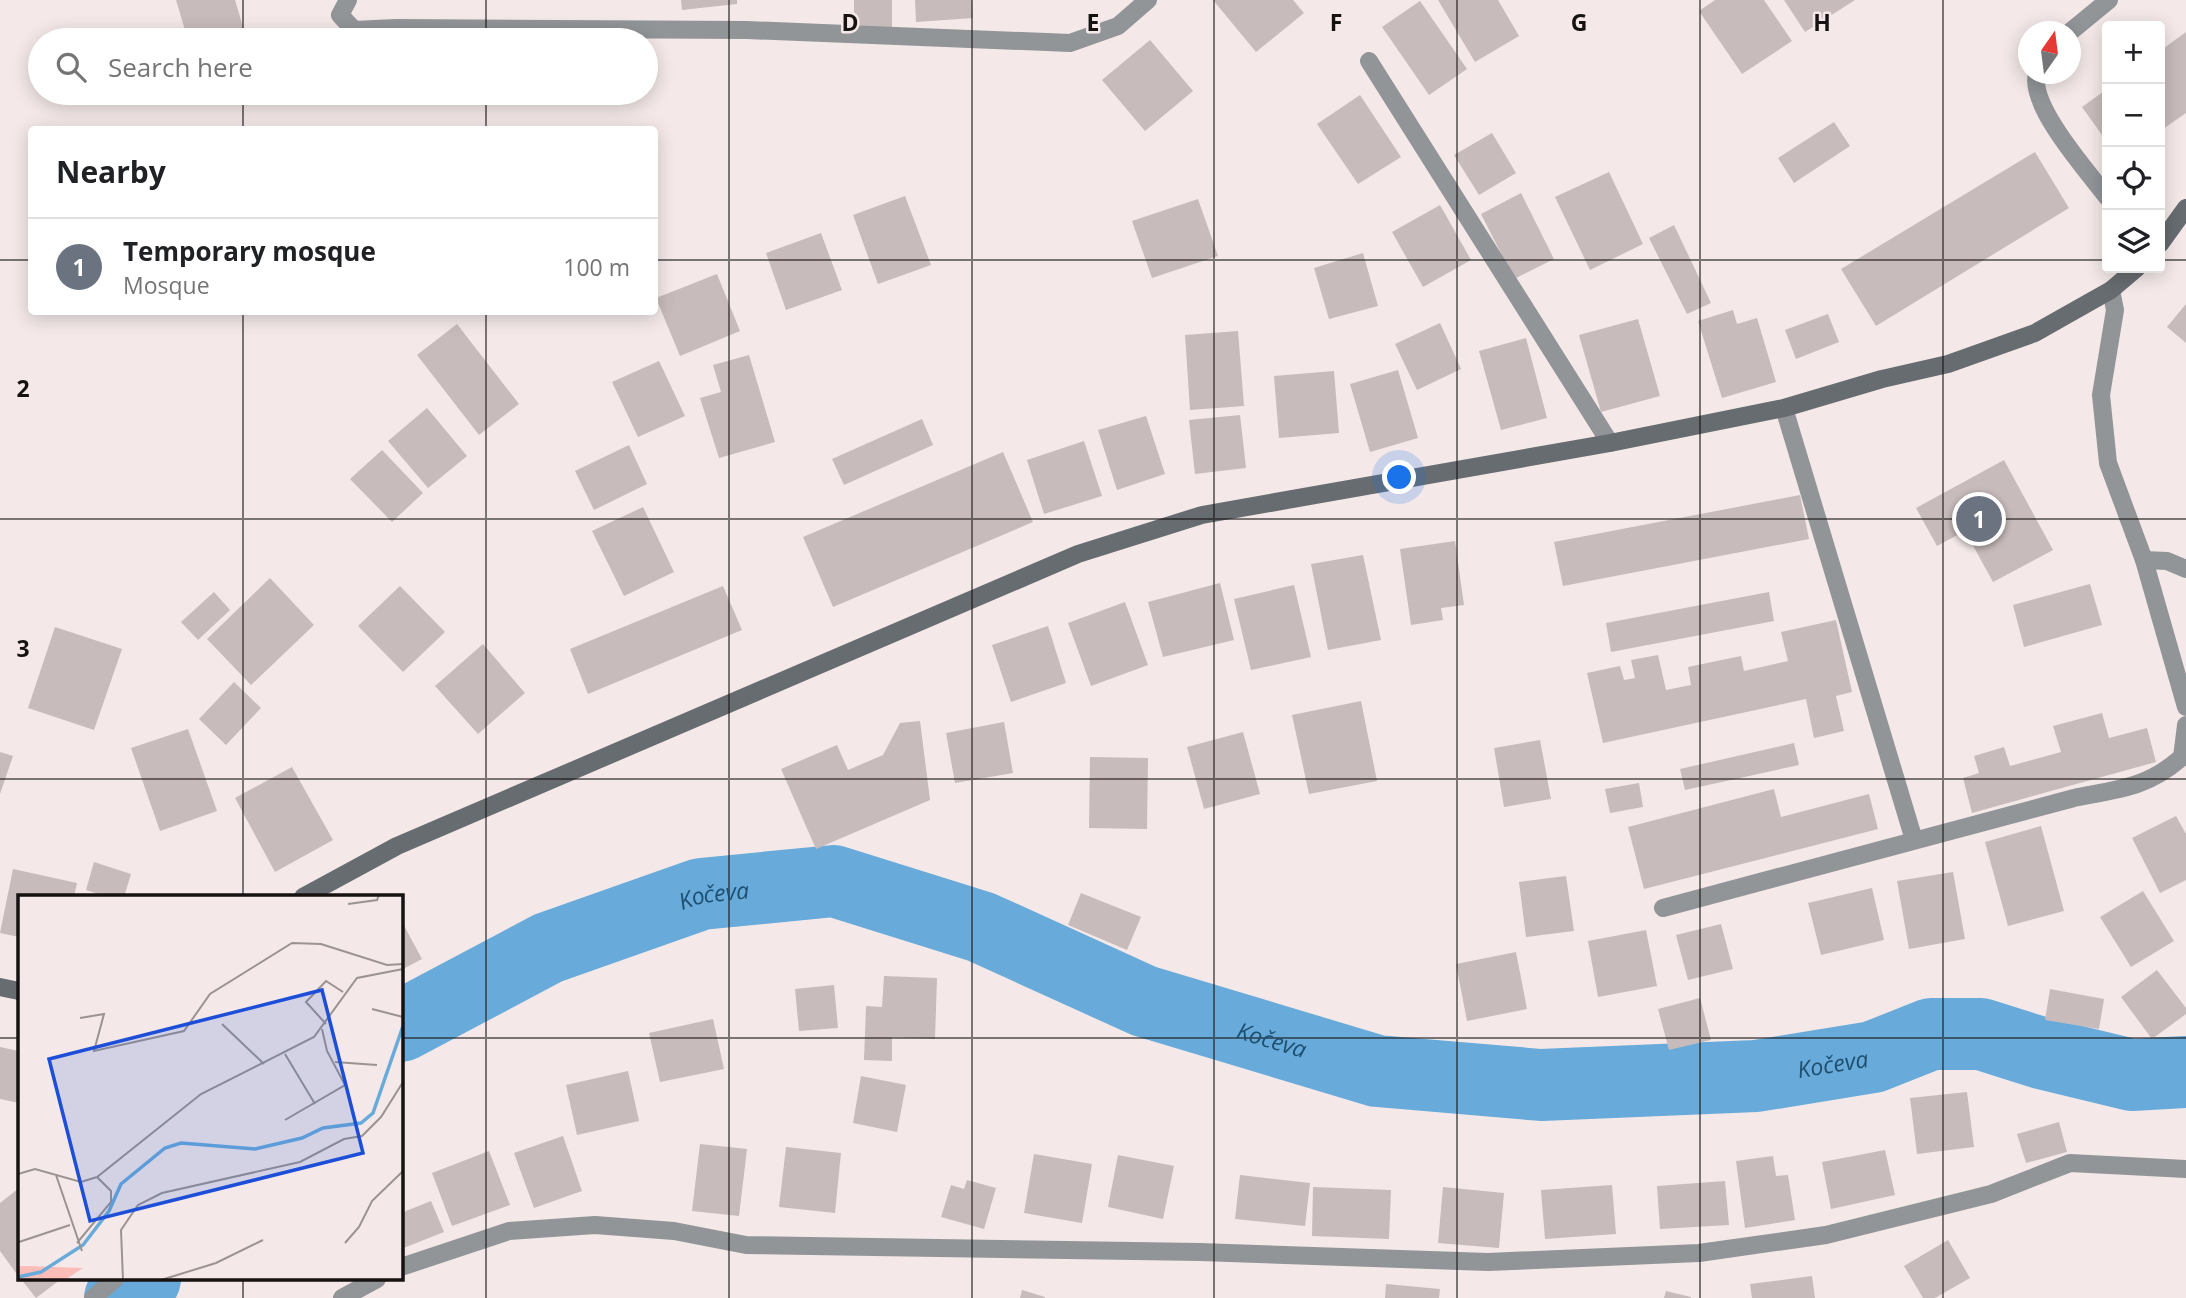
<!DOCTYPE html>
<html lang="en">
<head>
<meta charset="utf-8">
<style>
  :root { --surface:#fff; --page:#f6f6f6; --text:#202124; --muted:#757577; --line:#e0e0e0; --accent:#d93025 }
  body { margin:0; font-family:"Open Sans",sans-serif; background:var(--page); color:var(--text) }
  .controls { position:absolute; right:21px; top:21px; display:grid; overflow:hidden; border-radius:7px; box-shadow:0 4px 18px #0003 }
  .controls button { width:63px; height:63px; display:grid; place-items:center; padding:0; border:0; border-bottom:2px solid var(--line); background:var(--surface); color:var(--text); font:35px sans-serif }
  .compass { position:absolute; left:2018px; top:21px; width:63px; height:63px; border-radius:50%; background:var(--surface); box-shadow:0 4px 18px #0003; rotate:14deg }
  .you { position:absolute; left:1400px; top:478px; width:24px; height:24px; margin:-18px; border:5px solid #fff; border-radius:50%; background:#1a73e8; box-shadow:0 0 0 10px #1a73e833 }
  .badge { display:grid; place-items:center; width:46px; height:46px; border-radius:50%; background:var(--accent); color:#fff; font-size:23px; font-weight:700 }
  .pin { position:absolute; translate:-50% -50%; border:4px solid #fff; box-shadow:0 2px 7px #0006 }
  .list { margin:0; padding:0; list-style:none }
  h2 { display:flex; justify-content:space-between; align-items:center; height:91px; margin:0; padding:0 28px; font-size:30px }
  h2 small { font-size:23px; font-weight:400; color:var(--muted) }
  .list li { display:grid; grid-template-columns:46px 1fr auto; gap:21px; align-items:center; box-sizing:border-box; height:98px; padding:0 28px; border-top:2px solid var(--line) }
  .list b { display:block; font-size:26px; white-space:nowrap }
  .list p { margin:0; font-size:23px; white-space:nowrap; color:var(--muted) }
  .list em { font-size:23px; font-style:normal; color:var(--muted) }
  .icon { flex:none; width:38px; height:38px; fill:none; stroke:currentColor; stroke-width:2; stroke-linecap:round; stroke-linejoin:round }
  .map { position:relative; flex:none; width:2186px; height:1298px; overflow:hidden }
  .search { position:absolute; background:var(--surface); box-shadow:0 4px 18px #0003; left:28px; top:28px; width:630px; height:77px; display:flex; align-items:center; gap:18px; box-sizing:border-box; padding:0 24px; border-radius:38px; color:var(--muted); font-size:26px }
  .panel { position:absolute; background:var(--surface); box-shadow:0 4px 18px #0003; left:28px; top:126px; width:630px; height:189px; border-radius:7px }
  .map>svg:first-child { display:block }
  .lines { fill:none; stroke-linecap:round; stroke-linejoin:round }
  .river { stroke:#68aada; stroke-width:72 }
  .building { fill:#c7bcbb }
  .service { stroke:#929598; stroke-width:18 }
  .minor { stroke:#929598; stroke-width:18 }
  .secondary { stroke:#676c70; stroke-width:18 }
  .grid { fill:none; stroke:#161212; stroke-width:2; stroke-opacity:0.55 }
  .labels { text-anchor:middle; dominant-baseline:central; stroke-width:5; stroke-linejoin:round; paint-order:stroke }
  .water-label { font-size:23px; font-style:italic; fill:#1d4f70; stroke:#f4e9e8 }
  .inset-river { fill:none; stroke:#68aada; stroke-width:3.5 }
  .inset-road { fill:none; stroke:#9b9392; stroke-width:2 }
  .view { fill:#1d4ed8; fill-opacity:0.15; stroke:#1d4ed8; stroke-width:3.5 }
  .inset-edge { fill:none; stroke:#161212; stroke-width:3.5 }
  .grid-label { font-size:23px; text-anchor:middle; font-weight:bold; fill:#161212; stroke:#f4e9e8; stroke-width:5; stroke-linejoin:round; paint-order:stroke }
</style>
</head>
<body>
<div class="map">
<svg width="2186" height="1298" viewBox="0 0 2186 1298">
  <rect width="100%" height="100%" fill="#f4e9e8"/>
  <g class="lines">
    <g class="river">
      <path id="s1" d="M401 1026 548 948 701 894 834 881 981 927 1144 1001 1377 1071 1541 1085 1756 1076 1873 1057 1931 1034H1981L2041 1053 2132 1075 2186 1072"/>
      <polyline points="120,1298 145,1279"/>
    </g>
  </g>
  <g class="building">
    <polygon points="176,0 235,0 247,40 188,40"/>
    <polygon points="681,0 737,0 737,4 682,10"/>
    <polygon points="854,0 892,0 892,28 854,29"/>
    <polygon points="915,0 972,0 973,18 916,22"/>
    <polygon points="1213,0 1293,0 1304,13 1256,52"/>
    <polygon points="1438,0 1498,0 1519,36 1475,62"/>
    <polygon points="1715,0 1764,0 1792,41 1742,74 1699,11"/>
    <polygon points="1784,0 1855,0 1805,32"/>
    <polygon points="1420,1 1467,69 1429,95 1382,27"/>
    <polygon points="2186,32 2186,113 2160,131 2160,51"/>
    <polygon points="1150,40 1193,91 1145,131 1102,80"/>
    <polygon points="2107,89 2107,142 2082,107"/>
    <polygon points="1360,95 1401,157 1358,184 1317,124"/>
    <polygon points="1834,122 1850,146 1794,183 1778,158"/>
    <polygon points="1492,133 1516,173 1479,195 1454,155"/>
    <polygon points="2035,152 2069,208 1876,326 1841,269"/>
    <polygon points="1609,172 1643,244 1590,270 1555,197"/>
    <polygon points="1521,193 1554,259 1514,279 1481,214"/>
    <polygon points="905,196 931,265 878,284 853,215"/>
    <polygon points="1198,199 1218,256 1152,278 1132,221"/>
    <polygon points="1440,205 1471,260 1423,287 1392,232"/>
    <polygon points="1674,225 1711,303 1687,314 1649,238"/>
    <polygon points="821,233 842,290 786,310 766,253"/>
    <polygon points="1363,253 1378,306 1329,319 1314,268"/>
    <polygon points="717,274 740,331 680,356 656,298"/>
    <polygon points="2186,304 2186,343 2167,327"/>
    <polygon points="1733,310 1737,324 1757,318 1776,382 1722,398 1698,321"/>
    <polygon points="1828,314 1839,342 1796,359 1785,330"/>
    <polygon points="1638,319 1660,396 1601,412 1579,335"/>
    <polygon points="1440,323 1461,369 1417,390 1395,344"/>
    <polygon points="457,324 519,404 479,435 417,355"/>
    <polygon points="1238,331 1244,406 1190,410 1185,335"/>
    <polygon points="1526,338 1547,418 1501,430 1479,351"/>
    <polygon points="749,355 775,442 719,458 700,398 721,392 713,365"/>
    <polygon points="659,361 685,416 638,437 612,382"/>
    <polygon points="1398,370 1418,438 1370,452 1350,384"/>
    <polygon points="1334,371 1339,433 1279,438 1274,376"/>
    <polygon points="427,408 467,456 428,488 388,441"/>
    <polygon points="1240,415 1246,468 1195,474 1189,420"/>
    <polygon points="1146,416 1165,474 1117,490 1098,430"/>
    <polygon points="922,419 933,445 844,485 832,459"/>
    <polygon points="1084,441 1102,496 1044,514 1027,460"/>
    <polygon points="629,445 647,484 594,510 575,471"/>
    <polygon points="382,450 423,493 392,522 350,479"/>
    <polygon points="1003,452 1033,522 833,607 803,537"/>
    <polygon points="2004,460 2053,550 1993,582 1965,531 1937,546 1916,508"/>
    <polygon points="1800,495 1809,539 1563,586 1554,542"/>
    <polygon points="643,507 674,572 624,596 592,531"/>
    <polygon points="1455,541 1464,605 1441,608 1443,620 1411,625 1400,549"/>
    <polygon points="1363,555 1381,640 1328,650 1311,564"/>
    <polygon points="270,578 314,625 251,685 207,639"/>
    <polygon points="1220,583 1234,640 1163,657 1148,602"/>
    <polygon points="2090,584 2102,625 2024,647 2013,605"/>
    <polygon points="1294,585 1311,657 1251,670 1234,599"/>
    <polygon points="400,586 445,632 403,672 358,626"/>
    <polygon points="723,586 742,630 588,694 570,649"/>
    <polygon points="214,592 230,610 198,640 181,622"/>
    <polygon points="1769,592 1774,621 1611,652 1606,623"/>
    <polygon points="1125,602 1148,665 1091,686 1068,623"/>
    <polygon points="1836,620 1852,692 1836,696 1844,731 1814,738 1806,699 1603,743 1587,673 1620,666 1624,680 1635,678 1631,660 1658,655 1666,690 1691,685 1688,667 1741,656 1744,671 1788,661 1781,632"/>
    <polygon points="1048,626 1066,683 1011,702 992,645"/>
    <polygon points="55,627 122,649 94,730 28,708"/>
    <polygon points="483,644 525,693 478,734 435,686"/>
    <polygon points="234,682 261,708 226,745 199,719"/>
    <polygon points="1361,701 1377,781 1309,794 1292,715"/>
    <polygon points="2102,713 2109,738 2147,728 2156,762 1972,813 1963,778 1979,773 1974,756 2004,747 2010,766 2061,752 2053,726"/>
    <polygon points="920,721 930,800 816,849 781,769 837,745 848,770 883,755 900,723"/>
    <polygon points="1004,722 1013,773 955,783 946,733"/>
    <polygon points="188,729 217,811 160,831 131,748"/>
    <polygon points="1243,732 1260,794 1204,809 1187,747"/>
    <polygon points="1540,740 1551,799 1504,807 1494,748"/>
    <polygon points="1794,743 1799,765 1685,790 1680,769"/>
    <polygon points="0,752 13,756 0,794"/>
    <polygon points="1090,757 1148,758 1147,829 1089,828"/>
    <polygon points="292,767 333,840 275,872 235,798"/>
    <polygon points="1639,783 1643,807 1610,813 1605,789"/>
    <polygon points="1774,789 1781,817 1869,794 1878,829 1644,889 1628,827"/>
    <polygon points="2176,816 2186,834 2186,880 2160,893 2132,838"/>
    <polygon points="2041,826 2064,911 2008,926 1985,842"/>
    <polygon points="94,862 131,874 124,897 108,897 86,890"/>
    <polygon points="13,869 77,883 74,897 19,897 19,937 0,933"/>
    <polygon points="1953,872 1965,939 1909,949 1897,881"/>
    <polygon points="1566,876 1574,931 1526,937 1519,882"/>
    <polygon points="1872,888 1884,940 1821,955 1808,903"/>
    <polygon points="2143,891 2174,941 2131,967 2100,917"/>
    <polygon points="1081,893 1141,917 1127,950 1068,925"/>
    <polygon points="401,920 422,959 401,970"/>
    <polygon points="1721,924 1733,969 1688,980 1676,935"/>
    <polygon points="1646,930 1657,986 1598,997 1588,941"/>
    <polygon points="1516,952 1527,1009 1467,1021 1456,964"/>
    <polygon points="2157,970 2186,1008 2186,1014 2152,1039 2121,997"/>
    <polygon points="884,976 937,978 935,1039 892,1037 892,1061 864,1060 866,1006 882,1007"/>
    <polygon points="834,985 838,1028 799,1031 795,989"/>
    <polygon points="2050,989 2104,999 2099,1029 2045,1020"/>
    <polygon points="1700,998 1711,1040 1669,1050 1658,1009"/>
    <polygon points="713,1019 724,1069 660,1082 649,1033"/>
    <polygon points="0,1047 19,1051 19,1103 0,1099"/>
    <polygon points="628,1071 639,1121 577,1135 566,1085"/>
    <polygon points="861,1076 906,1085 897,1132 853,1123"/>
    <polygon points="1967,1092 1974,1147 1917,1154 1910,1098"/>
    <polygon points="2059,1122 2067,1152 2026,1163 2017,1134"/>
    <polygon points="563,1136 582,1191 534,1208 514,1153"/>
    <polygon points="700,1144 747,1149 739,1216 692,1211"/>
    <polygon points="786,1147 841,1153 835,1213 779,1207"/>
    <polygon points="1885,1150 1895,1195 1831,1209 1822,1162"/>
    <polygon points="489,1151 510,1205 452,1226 432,1173"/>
    <polygon points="1034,1154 1092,1164 1082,1223 1024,1213"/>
    <polygon points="1118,1155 1174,1166 1163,1219 1108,1207"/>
    <polygon points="1773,1156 1776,1176 1788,1175 1795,1220 1745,1228 1736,1161"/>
    <polygon points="1240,1175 1310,1183 1305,1226 1235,1219"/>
    <polygon points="967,1180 996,1188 984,1229 941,1217 951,1185 964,1189"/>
    <polygon points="1725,1181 1729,1225 1660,1229 1657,1186"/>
    <polygon points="1612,1185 1616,1234 1545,1239 1541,1190"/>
    <polygon points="1313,1187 1391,1190 1389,1239 1312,1236"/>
    <polygon points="1443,1187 1504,1193 1499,1248 1438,1243"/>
    <polygon points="19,1188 19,1277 0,1251 0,1203"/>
    <polygon points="431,1201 444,1232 401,1249 401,1213"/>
    <polygon points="1948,1240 1970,1278 1935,1298 1923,1298 1904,1266"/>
    <polygon points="1812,1276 1815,1298 1752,1298 1750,1284"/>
    <polygon points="21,1279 61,1279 36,1298"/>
    <polygon points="1386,1284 1440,1289 1439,1298 1385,1298"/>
    <polygon points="1022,1290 1045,1297 1045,1298 1020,1298"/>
    <polygon points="1666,1291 1691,1297 1691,1298 1664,1298"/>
  </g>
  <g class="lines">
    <polyline class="service" points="2144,560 2167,561 2186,569"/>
    <g class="minor">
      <polyline points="348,0 340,15 354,30 396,28 747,30 1070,43 1118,26 1148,0"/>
      <polyline points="2070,32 2109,0"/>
      <polyline points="1369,61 1610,443"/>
      <path d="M2037 74C2028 105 2088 172 2107 197"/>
      <polyline points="2111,290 2115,310 2101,395 2108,463 2144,560 2186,707"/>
      <polyline points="1784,408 1914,840"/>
      <path d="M1663 908 2074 798C2119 789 2147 788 2182 757L2186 725"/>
      <polyline points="401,1267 509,1231 595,1225 674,1231 746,1245 1200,1252 1488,1262 1699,1253 1826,1235 1991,1194 2070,1163 2186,1169"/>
      <polyline points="93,1298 115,1279"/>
      <polyline points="342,1298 377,1279"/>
    </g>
    <g class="secondary">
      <polyline points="2160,244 2186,208"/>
      <polyline points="303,897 397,846 1078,554 1202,515 1610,443 1784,408 1882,379 1948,364 2035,333 2111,290 2137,268"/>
      <polyline points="0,987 19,991"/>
    </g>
  </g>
  <path class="grid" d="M243 0V40M486 0V40M729 0V1298M972 0V1298M1214 0V1298M1457 0V1298M1700 0V1298M1943 0V1298M243 93V130M486 93V130M0 260H32M654 260H2107M2160 260H2186M243 312V897M486 312V1298M0 519H2186M0 779H2186M0 1038H19M401 1038H2186M243 1279V1298"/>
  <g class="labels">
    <g class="water-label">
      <text stroke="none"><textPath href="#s1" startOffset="341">Kočeva</textPath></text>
      <text stroke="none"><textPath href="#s1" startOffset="929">Kočeva</textPath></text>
      <text stroke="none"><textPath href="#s1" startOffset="1496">Kočeva</textPath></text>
    </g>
  </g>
  <g transform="translate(18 895)">
    <rect width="385" height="385" fill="#f4e9e8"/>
    <path d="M0 371H9L65 373 47 385H0Z" fill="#fcbdb9"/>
    <path class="inset-river" d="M0 382 23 377 65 350 91 316 103 289 147 253 163 248 237 254 284 243 305 233 343 228 355 218 385 131"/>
    <path class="inset-road" d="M330 9 359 5 361 0M354 114 385 122M62 123 86 119 76 156 166 136 192 99 274 48 303 49 369 70 385 69M204 129 246 169M308 129 288 107 308 86 325 97M267 159 297 209M317 167 359 170M267 225 327 190 309 156 304 134M0 279 17 274 63 287 79 282 183 199 296 142 339 83 385 74M38 280 64 356M1 347 52 330M59 348 93 307V296L79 282M327 348 341 332 354 306 385 276M105 385 103 335 120 310 144 298 282 267 326 244 344 241 363 222 385 187M143 385 198 368 245 345"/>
    <path class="view" d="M304 95 345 258 72 326 31 164Z"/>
    <rect width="385" height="385" class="inset-edge"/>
  </g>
  <g class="grid-label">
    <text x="850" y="31">D</text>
    <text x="1093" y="31">E</text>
    <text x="1336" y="31">F</text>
    <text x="1579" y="31">G</text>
    <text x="1822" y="31">H</text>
    <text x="23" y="397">2</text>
    <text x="23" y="657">3</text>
  </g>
</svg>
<div class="controls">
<button>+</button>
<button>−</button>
<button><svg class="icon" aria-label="locate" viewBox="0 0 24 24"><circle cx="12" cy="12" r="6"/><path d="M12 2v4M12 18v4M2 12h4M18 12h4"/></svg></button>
<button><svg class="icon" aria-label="layers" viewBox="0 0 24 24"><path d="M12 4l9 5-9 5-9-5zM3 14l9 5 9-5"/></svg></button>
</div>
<svg class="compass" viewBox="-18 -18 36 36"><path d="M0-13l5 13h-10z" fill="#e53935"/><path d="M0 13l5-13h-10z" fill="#757577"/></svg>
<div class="you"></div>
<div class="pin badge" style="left:1979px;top:519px;background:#6b7280">1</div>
<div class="search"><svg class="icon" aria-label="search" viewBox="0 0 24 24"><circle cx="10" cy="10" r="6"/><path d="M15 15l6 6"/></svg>Search here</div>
<section class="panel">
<h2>Nearby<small></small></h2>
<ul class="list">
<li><span class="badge" style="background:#6b7280">1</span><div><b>Temporary mosque</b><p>Mosque</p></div><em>100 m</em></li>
</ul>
</section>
</div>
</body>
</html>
